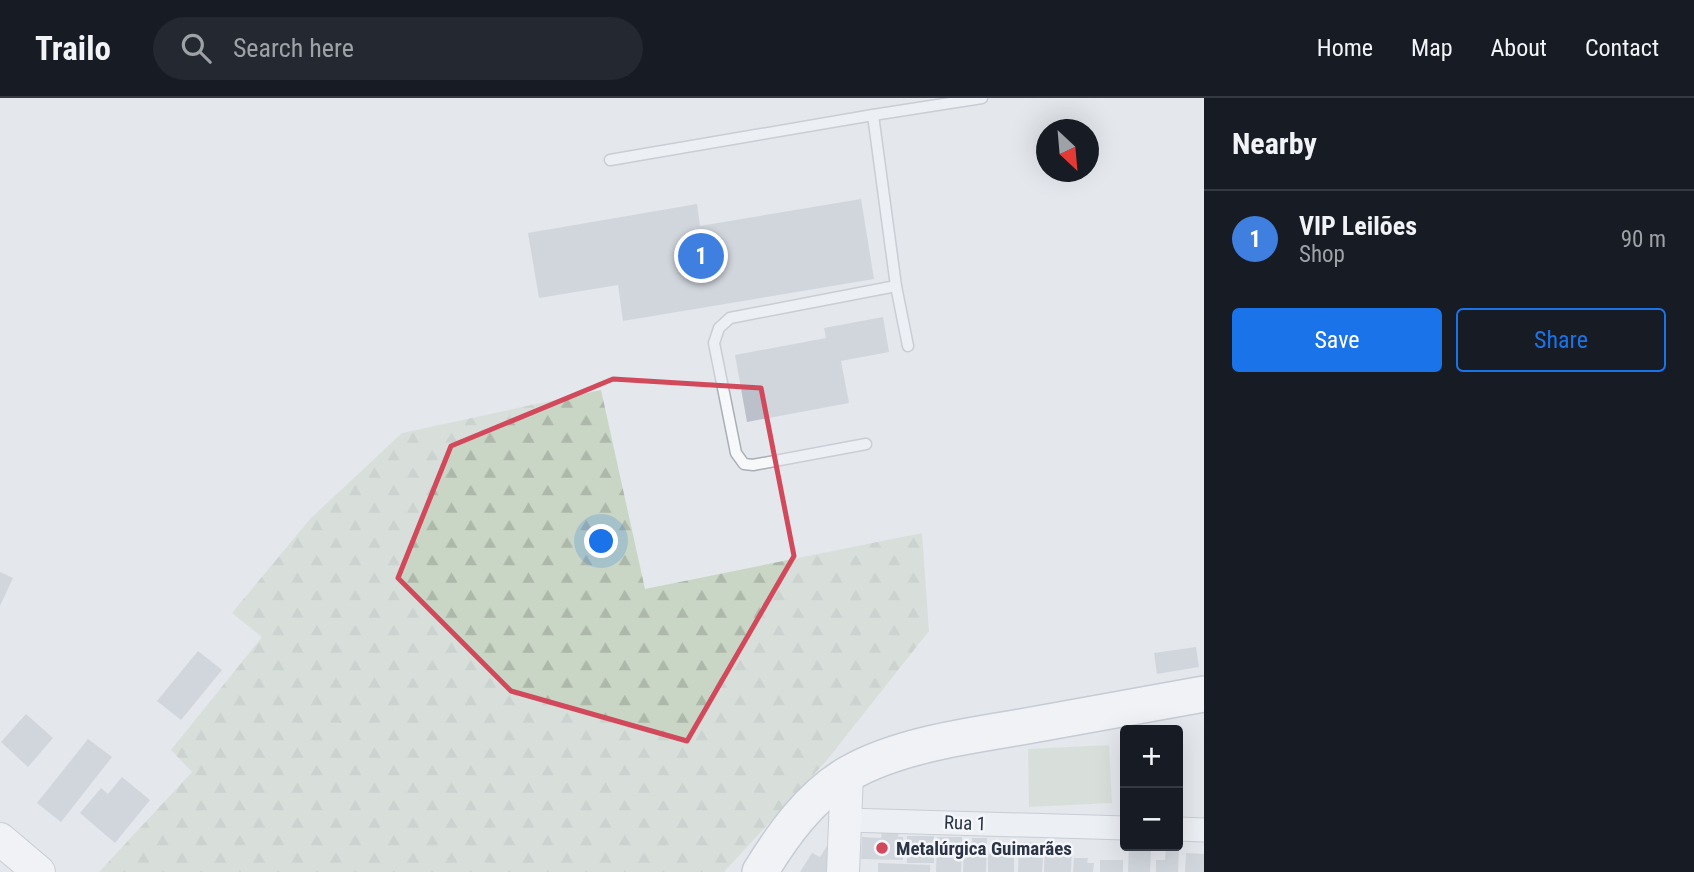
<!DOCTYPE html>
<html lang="en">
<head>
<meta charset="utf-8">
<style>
  :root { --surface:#171b24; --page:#242831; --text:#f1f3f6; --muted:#9ea1a6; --line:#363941; --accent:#1a73e8 }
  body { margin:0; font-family:"Roboto Condensed",sans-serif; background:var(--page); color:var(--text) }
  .controls { position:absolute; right:21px; bottom:21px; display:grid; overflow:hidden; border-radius:7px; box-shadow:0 7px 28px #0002 }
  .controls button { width:63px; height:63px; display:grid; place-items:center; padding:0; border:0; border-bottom:2px solid var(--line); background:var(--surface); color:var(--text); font:35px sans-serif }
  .compass { position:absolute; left:1036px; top:21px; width:63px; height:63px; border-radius:50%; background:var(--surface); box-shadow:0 7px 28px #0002; rotate:154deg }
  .you { position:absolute; left:602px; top:444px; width:24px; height:24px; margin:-18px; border:5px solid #fff; border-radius:50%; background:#1a73e8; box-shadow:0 0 0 10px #1a73e833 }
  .badge { display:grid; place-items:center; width:46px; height:46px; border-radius:50%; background:var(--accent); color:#fff; font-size:23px; font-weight:700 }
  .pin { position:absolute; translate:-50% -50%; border:4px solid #fff; box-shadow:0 2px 7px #0006 }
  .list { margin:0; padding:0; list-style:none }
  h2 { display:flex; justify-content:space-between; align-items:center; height:91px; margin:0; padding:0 28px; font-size:30px }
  h2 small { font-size:23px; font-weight:400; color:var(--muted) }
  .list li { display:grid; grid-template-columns:46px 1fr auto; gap:21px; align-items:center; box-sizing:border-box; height:98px; padding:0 28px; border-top:2px solid var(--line) }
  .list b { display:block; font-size:26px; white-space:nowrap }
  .list p { margin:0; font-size:23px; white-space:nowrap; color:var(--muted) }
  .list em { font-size:23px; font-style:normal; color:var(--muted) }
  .actions { display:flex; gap:14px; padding:21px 28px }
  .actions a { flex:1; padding:16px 0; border:2px solid var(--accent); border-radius:7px; text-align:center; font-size:24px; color:var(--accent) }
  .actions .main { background:var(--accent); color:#fff }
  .icon { flex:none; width:38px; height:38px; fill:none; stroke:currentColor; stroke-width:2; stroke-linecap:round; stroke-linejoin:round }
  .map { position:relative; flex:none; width:1204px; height:774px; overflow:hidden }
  header { display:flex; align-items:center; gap:42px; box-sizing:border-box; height:98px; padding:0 35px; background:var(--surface); border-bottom:2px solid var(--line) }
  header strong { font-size:33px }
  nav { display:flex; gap:38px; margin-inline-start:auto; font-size:24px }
  .search { width:490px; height:63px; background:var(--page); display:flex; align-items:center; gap:18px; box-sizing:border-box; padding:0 24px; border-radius:38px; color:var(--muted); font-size:26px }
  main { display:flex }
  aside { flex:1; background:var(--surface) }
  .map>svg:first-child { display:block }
  .forest { fill:url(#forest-firs) }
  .park { fill:#c9d6c5 }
  .building { fill:#bbc0ca }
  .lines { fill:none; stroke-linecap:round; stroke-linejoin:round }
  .lane-casing { stroke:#a9aeb7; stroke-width:13 }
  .street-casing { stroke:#a9aeb7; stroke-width:25 }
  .secondary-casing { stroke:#a9aeb7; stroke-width:34 }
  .primary-casing { stroke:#a3abb8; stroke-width:38 }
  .lane { stroke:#f7f8fa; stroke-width:10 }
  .street { stroke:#f7f8fa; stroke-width:23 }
  .secondary { stroke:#fff; stroke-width:32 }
  .primary { stroke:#fff; stroke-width:35 }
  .marked { fill:none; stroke:#d1495b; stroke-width:5; stroke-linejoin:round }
  .poi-dot { fill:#d1495b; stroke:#f4f6f9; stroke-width:2.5 }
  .labels { text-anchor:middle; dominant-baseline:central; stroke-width:5; stroke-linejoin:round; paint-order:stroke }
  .street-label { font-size:19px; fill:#2b3445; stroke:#f4f6f9 }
  .poi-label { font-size:19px; font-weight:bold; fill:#2b3445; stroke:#f4f6f9; text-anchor:start }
</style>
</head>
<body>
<header>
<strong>Trailo</strong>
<div class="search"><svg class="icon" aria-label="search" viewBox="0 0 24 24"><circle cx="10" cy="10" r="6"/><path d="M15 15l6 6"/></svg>Search here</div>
<nav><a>Home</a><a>Map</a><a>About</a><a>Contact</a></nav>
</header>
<main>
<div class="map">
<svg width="1204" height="774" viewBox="0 0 1204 774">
  <defs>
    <pattern id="forest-firs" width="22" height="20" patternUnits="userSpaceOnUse" patternTransform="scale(1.75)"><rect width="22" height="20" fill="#c9d6c5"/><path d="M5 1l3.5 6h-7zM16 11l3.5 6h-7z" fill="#adb8ab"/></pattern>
  </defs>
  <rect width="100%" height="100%" fill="#e4e7ec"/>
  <polygon class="forest" points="601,292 645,491 922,435 929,533 827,662 724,774 99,774 192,674 171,652 262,539 232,515 311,420 402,335"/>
  <polygon class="park" points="1109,647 1112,705 1029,709 1028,651"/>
  <g class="building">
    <polygon points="861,101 874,181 623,223 618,187 539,200 528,135 697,106 700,128"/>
    <polygon points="883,219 889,254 841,263 849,305 747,324 735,257 826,240 824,230"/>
    <polygon points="0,474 13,480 0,508"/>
    <polygon points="1196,549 1199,569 1157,576 1154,555"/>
    <polygon points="198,553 222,572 181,622 157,603"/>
    <polygon points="26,616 53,640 28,669 1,644"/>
    <polygon points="88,641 112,659 61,724 37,705"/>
    <polygon points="122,679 150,702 115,745 80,715 101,690 108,696"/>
    <polygon points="882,733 899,733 898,739 903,739 903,762 861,761 862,739 881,740"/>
    <rect x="907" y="738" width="27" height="27"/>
    <polygon points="937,739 962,739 961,774 936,774"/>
    <polygon points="972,740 987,740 986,774 963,774 964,745 972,745"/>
    <polygon points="1019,744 1044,745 1042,774 1018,774"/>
    <polygon points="1045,746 1072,748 1071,774 1044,774"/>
    <polygon points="827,748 833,752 830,774 800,774 812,755 820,759"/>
    <polygon points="1129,748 1151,748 1150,774 1128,774"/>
    <polygon points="1166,748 1179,748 1178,774 1156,774 1156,762 1165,762"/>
    <polygon points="1014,755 1014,774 988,774 988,756"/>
    <polygon points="1186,755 1204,756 1204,774 1185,774"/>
    <polygon points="1074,760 1088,760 1087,765 1094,765 1093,774 1073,774"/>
    <rect x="1100" y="762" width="23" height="12"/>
    <polygon points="878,765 930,767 930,774 878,774"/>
  </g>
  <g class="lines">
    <g class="lane-casing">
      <g id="lane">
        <polyline points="873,17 982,0"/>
        <polyline points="610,62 873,17 896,188 908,248"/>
        <polyline points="866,346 753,367 744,366 736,355 714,245 719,230 730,220 896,188"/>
      </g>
    </g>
    <g class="street-casing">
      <g id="street">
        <polyline points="847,722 1125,730"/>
        <polyline points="1178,731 1204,732"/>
      </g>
    </g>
    <g class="secondary-casing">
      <g id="secondary">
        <polyline points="0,741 39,774"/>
        <polyline points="843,774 847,676"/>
      </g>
    </g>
    <g class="primary-casing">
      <path id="primary" d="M760 774C782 738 810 698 848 676 896 648 966 638 1021 629 1082 618 1143 607 1204 596"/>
    </g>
    <use href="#lane" class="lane"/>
    <use href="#street" class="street"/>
    <use href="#secondary" class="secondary"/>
    <use href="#primary" class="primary"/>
  </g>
  <path d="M0 0H1204V774H0ZM613 281 761 290 794 458 687 643 511 593 398 480 451 348Z" fill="#e4e7ec" fill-opacity=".55" fill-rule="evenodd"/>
  <path class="marked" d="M613 281 761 290 794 458 687 643 511 593 398 480 451 348Z"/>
  <circle class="poi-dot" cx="882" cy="750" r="7"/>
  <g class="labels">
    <g class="street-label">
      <text transform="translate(965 725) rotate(2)">Rua 1</text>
    </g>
    <g class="poi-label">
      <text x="896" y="750">Metalúrgica Guimarães</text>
    </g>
  </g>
</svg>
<div class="controls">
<button>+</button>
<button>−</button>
</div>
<svg class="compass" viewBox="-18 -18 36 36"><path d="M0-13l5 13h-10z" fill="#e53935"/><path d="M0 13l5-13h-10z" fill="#9ea1a6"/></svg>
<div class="you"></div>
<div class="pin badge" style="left:701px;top:158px;background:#3f7fe0">1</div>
</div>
<aside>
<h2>Nearby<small></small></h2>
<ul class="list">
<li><span class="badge" style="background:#3f7fe0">1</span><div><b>VIP Leilões</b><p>Shop</p></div><em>90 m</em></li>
</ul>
<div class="actions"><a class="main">Save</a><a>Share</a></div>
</aside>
</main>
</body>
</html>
